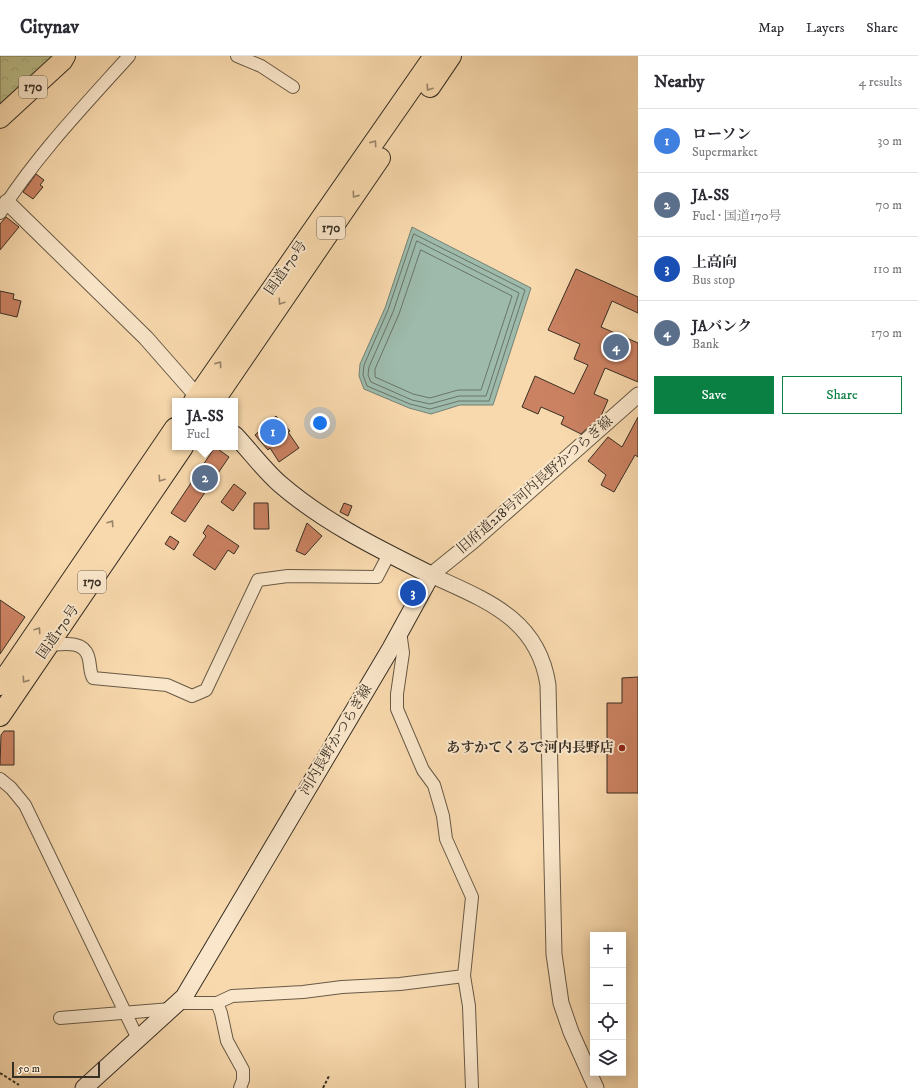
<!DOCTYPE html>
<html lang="en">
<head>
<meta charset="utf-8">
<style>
  :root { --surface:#fff; --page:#f7f7f7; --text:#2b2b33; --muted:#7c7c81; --line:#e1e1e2; --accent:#0b8043 }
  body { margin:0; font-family:"IM FELL DW Pica","Noto Serif JP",serif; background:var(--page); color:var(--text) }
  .controls { position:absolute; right:12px; bottom:12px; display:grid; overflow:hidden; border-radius:0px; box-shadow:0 2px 10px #0003 }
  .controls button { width:36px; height:36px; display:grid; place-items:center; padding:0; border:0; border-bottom:1px solid var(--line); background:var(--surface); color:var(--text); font:20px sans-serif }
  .scale { position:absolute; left:12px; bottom:10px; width:88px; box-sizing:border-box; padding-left:4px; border:2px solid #382f24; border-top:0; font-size:11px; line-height:14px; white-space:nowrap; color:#382f24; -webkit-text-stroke:3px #fae6ca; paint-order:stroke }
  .you { position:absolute; left:320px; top:367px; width:14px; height:14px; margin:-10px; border:3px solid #fff; border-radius:50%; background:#1a73e8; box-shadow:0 0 0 6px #1a73e833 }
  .badge { display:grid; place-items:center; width:26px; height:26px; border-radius:50%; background:var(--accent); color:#fff; font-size:13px; font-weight:700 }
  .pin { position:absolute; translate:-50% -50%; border:2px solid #fff; box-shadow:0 1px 4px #0006 }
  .popup { position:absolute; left:172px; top:342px; width:66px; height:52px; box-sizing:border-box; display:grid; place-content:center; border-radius:0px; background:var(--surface); filter:drop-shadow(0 1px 3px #0005); font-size:13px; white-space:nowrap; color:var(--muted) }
  .popup b { font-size:15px; color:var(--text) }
  .popup::after { content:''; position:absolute; left:50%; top:100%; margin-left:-8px; border:8px solid transparent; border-top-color:var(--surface) }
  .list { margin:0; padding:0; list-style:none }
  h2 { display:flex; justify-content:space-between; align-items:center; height:52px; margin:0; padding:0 16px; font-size:17px }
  h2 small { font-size:13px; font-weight:400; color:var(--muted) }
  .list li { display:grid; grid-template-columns:26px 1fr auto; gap:12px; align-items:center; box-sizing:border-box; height:64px; padding:0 16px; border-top:1px solid var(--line) }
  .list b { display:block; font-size:15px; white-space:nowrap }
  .list p { margin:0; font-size:13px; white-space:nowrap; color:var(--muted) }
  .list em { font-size:13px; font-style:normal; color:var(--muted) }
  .actions { display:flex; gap:8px; padding:12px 16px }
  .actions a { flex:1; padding:9px 0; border:1px solid var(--accent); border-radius:0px; text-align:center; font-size:14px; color:var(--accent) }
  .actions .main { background:var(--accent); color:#fff }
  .icon { flex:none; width:22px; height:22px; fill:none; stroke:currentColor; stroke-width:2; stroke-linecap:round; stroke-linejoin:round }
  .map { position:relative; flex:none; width:638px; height:1032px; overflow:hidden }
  header { display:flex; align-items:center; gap:24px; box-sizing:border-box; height:56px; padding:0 20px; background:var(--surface); border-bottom:1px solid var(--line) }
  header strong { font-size:19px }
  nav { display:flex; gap:22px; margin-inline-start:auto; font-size:14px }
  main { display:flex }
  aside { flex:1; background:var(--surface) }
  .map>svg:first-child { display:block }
  .forest { fill:url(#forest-crowns); stroke:#7a7758 }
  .water { fill:#9dbaab; stroke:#758275 }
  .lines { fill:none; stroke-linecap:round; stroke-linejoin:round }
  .shore { stroke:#6a7468; stroke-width:1 }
  .building { fill:#cb8262; stroke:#382f24 }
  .minor-casing { stroke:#685a46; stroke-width:14 }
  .tertiary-casing { stroke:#685a46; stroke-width:17 }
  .secondary-casing { stroke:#382f24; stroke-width:19 }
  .trunk-casing { stroke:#382f24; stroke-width:22 }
  .path { stroke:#382f24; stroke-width:2; stroke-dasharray:3 2; stroke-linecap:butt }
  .minor { stroke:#fae6ca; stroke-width:12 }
  .tertiary { stroke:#fae6ca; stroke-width:15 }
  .secondary { stroke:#fae6ca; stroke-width:17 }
  .trunk { stroke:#f8d9ad; stroke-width:20 }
  .oneway { stroke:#988468 }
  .poi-dot { fill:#8f2418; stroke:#fae6ca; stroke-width:1.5 }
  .labels { text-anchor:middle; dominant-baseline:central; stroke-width:4; stroke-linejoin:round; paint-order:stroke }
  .shield { fill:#fae6ca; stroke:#726656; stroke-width:1 }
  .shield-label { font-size:13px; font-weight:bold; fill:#382f24 }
  .street-label { font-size:14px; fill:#382f24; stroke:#fae6ca }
  .poi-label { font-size:14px; font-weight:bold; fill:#382f24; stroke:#fae6ca; text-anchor:end }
</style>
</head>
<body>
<header>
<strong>Citynav</strong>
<nav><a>Map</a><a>Layers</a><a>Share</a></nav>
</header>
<main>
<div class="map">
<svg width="638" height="1032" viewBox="0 0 638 1032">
  <defs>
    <pattern id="forest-crowns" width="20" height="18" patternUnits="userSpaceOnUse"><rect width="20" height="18" fill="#bcbf8b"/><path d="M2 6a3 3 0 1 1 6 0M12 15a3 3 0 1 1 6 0" fill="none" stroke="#a2a478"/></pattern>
  </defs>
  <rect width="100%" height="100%" fill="#f8d9ad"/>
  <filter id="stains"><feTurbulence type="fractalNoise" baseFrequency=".005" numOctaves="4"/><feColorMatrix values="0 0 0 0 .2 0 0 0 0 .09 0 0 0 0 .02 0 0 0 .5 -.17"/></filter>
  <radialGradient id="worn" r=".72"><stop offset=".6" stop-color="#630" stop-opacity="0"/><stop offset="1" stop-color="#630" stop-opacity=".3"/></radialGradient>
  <polygon class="forest" points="0,0 56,0 0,54"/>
  <polygon class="water" points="412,171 531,232 493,349 460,349 431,358 409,352 364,333 359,320 360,308 385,252"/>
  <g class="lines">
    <g class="shore">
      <polygon points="414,178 525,234 489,345 459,345 430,353 410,348 367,330 363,319 364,309 388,254"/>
      <polygon points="417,185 519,237 486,340 459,340 430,348 412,344 371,326 368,319 369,311 393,256"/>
      <polygon points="421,194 512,240 481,334 458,334 430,342 413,338 375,321 375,313 399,258"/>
    </g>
  </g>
  <g class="building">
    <polygon points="36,118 44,124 40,129 43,131 33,143 23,136"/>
    <polygon points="6,161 19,171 0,194 0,168"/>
    <polygon points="576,213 638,241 638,257 612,245 601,271 638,287 638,326 605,312 594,338 608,344 601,360 581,378 561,368 564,361 541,351 538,358 522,351 535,320 574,338 588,309 574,303 580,288 548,274"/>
    <polygon points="0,235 14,238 13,243 21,245 17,261 0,257"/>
    <polygon points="276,360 290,375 288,376 299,392 279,406 270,392 268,394 255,379"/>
    <polygon points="638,361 638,401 635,399 614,436 601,429 606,419 588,405 608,381 622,391"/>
    <polygon points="215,391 229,401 185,466 171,457"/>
    <polygon points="234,428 246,437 233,455 221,446"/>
    <polygon points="254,447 268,447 269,473 254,473"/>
    <polygon points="344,447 352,450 348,460 340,456"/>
    <polygon points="307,467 322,480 305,499 296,495"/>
    <polygon points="208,469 239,490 234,498 228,494 215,514 193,499 206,480 203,477"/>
    <polygon points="170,480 179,486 174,494 165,488"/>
    <polygon points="0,544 25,561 0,598"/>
    <polygon points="638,621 638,737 607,737 607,647 622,647 622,622"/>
    <polygon points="4,675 14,675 14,709 0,709 1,679"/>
  </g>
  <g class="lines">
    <g class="minor-casing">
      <g id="minor">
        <polyline points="237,0 261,10 293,31"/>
        <path d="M0 157C36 100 84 50 129 0"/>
        <polyline points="400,575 403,597 397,638 397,653 423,714 434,729 443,760 446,783 472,841 464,920 469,950 472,1032"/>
        <path d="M49 589C63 588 83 584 88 600 91 608 89 615 93 622L167 629 192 640 206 634 258 524 288 520 377 521 389 498"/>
        <polyline points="0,723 11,732 25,749 138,983"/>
        <polyline points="177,947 217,947 232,940 303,936 342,931 400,928 464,920"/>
        <polyline points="217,947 221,957 227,985 243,1014 243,1024 240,1032"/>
        <polyline points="60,962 171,953"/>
      </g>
    </g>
    <g class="tertiary-casing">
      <g id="tertiary">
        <polyline points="7,146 146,282 197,340"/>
        <path d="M596 1032 571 976 561 947 554 898 548 629C538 562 485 544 431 519L473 485 638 339"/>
      </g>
    </g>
    <g class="secondary-casing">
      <path id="secondary" d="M84 1032 184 941 391 592 431 519C379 493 325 467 280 428 264 414 250 395 235 379"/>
    </g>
    <g class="trunk-casing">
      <g id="trunk">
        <polyline points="430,31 451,0"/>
        <polyline points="0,62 62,5 65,0"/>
        <polyline points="194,345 434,0"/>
        <polyline points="214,345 380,102"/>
        <polyline points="0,629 175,372"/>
        <polyline points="0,660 183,391"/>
      </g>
    </g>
    <g class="path">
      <polyline points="0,1017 19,1029"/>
      <polyline points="323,1032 329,1020"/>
    </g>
    <use href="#minor" class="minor"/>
    <use href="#tertiary" class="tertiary"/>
    <use href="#secondary" class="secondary"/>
    <use href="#trunk" class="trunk"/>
  </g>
  <defs><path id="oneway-chevron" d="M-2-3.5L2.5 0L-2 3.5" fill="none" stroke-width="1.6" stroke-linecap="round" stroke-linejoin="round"/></defs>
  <g class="oneway">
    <use href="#oneway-chevron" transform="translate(429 32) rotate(124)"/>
    <use href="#oneway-chevron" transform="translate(374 87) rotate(-55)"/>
    <use href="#oneway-chevron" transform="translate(355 139) rotate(125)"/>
    <use href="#oneway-chevron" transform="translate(281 246) rotate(124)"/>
    <use href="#oneway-chevron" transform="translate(219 308) rotate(-55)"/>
    <use href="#oneway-chevron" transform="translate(161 423) rotate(124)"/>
    <use href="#oneway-chevron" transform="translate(111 467) rotate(-56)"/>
    <use href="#oneway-chevron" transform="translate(38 574) rotate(-56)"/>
    <use href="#oneway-chevron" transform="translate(25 624) rotate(125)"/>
  </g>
  <circle class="poi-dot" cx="622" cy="692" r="4"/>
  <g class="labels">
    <g class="shield">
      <rect x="19" y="20" width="28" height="22" rx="3"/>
      <rect x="317" y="161" width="28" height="22" rx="3"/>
      <rect x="78" y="515" width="28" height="22" rx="3"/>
    </g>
    <g class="shield-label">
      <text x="33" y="31">170</text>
      <text x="331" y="172">170</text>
      <text x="92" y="526">170</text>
    </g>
    <g class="street-label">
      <text transform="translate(286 212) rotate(-55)">国道170号</text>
      <text transform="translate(535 429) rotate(-41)">旧府道218号河内長野かつらぎ線</text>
      <text transform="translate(58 576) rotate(-55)">国道170号</text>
      <text transform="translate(336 684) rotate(-59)">河内長野かつらぎ線</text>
    </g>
    <g class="poi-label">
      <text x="614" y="692">あすかてくるで河内長野店</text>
    </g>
  </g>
  <rect width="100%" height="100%" filter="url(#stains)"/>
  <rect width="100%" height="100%" fill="url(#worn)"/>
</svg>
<div class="controls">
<button>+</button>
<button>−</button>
<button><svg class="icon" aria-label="locate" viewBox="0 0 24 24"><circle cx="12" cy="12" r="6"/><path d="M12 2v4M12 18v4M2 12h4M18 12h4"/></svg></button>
<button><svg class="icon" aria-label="layers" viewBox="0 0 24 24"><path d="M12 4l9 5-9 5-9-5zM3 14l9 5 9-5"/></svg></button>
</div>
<div class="scale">50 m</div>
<div class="you"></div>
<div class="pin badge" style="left:273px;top:376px;background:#3f7fe0">1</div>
<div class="pin badge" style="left:205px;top:422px;background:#5c6f8a">2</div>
<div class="popup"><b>JA-SS</b>Fuel</div>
<div class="pin badge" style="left:413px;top:537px;background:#1a4fb4">3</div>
<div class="pin badge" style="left:616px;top:291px;background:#5c6f8a">4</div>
</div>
<aside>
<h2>Nearby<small>4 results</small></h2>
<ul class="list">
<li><span class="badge" style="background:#3f7fe0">1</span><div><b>ローソン</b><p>Supermarket</p></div><em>30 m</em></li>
<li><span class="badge" style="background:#5c6f8a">2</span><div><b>JA-SS</b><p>Fuel · 国道170号</p></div><em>70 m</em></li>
<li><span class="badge" style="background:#1a4fb4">3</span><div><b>上高向</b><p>Bus stop</p></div><em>110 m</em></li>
<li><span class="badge" style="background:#5c6f8a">4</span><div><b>JAバンク</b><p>Bank</p></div><em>170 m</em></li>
</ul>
<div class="actions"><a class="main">Save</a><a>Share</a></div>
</aside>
</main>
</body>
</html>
